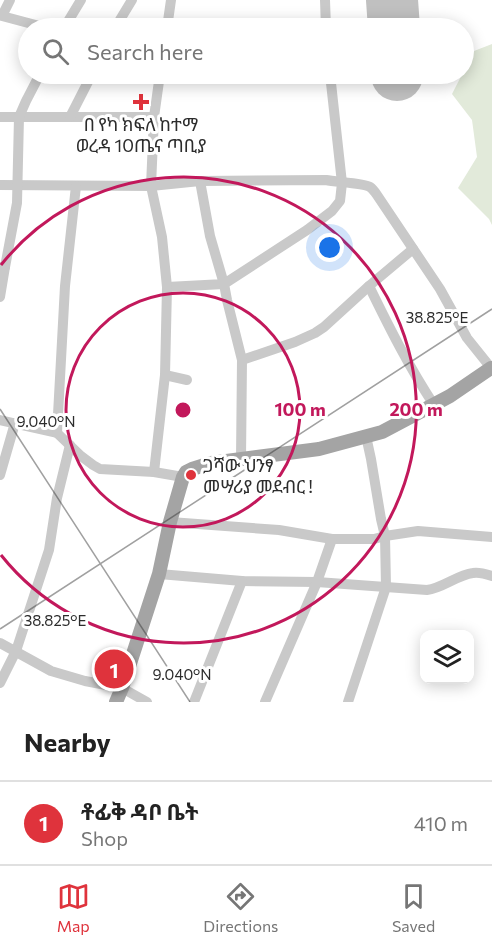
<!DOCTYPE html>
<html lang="en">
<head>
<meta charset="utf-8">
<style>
  :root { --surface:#fff; --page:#f6f6f6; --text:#222; --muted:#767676; --line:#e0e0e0; --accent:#df333c }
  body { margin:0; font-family:Commissioner,"Noto Sans Ethiopic",sans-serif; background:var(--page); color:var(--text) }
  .controls { position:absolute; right:18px; bottom:18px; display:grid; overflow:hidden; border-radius:12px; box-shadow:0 3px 15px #0003 }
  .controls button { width:54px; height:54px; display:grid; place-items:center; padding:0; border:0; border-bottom:2px solid var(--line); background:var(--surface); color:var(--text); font:30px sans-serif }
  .you { position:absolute; left:330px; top:248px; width:21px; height:21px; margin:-15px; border:4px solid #fff; border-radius:50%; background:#1a73e8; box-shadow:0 0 0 9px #1a73e833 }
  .badge { display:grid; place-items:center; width:39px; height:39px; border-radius:50%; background:var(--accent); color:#fff; font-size:20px; font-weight:700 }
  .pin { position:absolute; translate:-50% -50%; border:3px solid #fff; box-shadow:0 2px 6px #0006 }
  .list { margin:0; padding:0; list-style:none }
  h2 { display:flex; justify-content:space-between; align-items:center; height:78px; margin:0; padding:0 24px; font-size:26px }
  h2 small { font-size:20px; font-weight:400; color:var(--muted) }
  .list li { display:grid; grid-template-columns:39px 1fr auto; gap:18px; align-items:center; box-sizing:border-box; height:84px; padding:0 24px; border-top:2px solid var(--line) }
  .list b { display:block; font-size:22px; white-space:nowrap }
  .list p { margin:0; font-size:20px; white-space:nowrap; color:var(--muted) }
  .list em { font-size:20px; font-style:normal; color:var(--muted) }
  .icon { flex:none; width:33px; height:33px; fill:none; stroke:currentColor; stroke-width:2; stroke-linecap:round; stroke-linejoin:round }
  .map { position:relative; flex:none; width:492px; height:702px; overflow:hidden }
  .search { position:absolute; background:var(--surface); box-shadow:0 3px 15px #0003; left:18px; right:18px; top:18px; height:66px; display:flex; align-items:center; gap:15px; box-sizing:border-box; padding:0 21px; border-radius:33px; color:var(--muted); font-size:22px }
  .sheet { height:162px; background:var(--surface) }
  nav { display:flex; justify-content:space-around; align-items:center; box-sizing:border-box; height:84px; border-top:2px solid var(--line); background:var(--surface); font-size:16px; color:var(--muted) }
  nav a { display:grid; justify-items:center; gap:3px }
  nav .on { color:var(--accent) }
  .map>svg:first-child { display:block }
  .green { fill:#e2eada }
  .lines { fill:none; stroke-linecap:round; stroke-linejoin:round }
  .runway { stroke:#c0c0c0; stroke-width:52 }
  .minor { stroke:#c9c9c9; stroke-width:10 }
  .major { stroke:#a4a4a4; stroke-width:14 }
  .ticks { fill:none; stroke:#2c2c2c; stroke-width:1.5; stroke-opacity:0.45 }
  .ring { fill:none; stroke:#c2185b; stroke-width:3 }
  .poi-dot { fill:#df333c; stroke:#fff; stroke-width:2 }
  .labels { text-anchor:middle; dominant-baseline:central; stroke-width:6; stroke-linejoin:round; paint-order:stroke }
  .poi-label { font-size:18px; fill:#2c2c2c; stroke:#fff }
  .ticks-label { font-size:15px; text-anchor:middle; fill:#2c2c2c; stroke:#fff; stroke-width:6; stroke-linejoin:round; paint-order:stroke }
  .centre { fill:#c2185b; stroke:#fff; stroke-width:3 }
  .ring-label { font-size:18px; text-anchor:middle; font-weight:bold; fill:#c2185b; stroke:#fff; stroke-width:6; stroke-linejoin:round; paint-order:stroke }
</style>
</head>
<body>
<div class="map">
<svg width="492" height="702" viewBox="0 0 492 702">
  <rect width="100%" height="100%" fill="#fff"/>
  <polygon class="green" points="492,44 492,225 489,219 458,188 477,157 472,120 452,94 474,51"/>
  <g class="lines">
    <g class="runway">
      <polyline points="392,0 394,28"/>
      <polyline points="397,74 397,75"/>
    </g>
    <g class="minor">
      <polyline points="10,0 2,16 47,28"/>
      <polyline points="325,0 326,28"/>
      <polyline points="64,28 81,0"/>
      <polyline points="115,28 132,0"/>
      <polyline points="167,28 171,0"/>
      <polyline points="0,117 154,117"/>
      <polyline points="70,117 92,74"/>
      <path d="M0 185 151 186 200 181 326 180C335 182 364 183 370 187 373 189 375 192 377 195L440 289 467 338 491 368 492 367"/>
      <polyline points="5,267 17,203 19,117 26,101 40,74"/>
      <path d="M369 286C389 327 409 367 434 405"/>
      <polyline points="167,287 224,284 210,236 200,181"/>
      <polyline points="0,297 5,267 0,267"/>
      <polyline points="242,360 295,342 315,333 324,327 369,286 413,249"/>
      <polyline points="165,375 187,380"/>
      <polyline points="0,420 57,433 81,456 93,465 100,469 154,472 183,477"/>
      <polyline points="57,433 65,286 76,186"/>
      <polyline points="241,459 242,360 227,300 224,284 307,230 332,211 340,201 342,183 330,74"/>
      <polyline points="154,472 165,375 167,287 162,237 151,186 154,117 160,74"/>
      <polyline points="0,475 15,423"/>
      <polyline points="170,522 279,530 332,539 374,539 385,536 418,531 492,537"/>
      <path d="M159 574 242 581 317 582 427 590C443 588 457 575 473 573 479 572 486 574 492 576"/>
      <polyline points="0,643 51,671 85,681 122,688 147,702"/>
      <polyline points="0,683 16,651 49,550 57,498 70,445"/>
      <polyline points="194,702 242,581"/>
      <polyline points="265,702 317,582 332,539"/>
      <polyline points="348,702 386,587 385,536 381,519 371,459 366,436"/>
    </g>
    <polyline class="major" points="116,702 122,688 159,574 170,522 183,477 186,472 192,469 211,463 319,449 382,432 450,396 491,368"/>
  </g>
  <path class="ticks" d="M0 409 190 702M0 629 492 309"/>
  <g class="ring">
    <circle cx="183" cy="410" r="117"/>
    <path d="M1 265A233 233 0 1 1 1 555"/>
  </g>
  <g class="poi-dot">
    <path d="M138 93h6v6h6v6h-6v6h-6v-6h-6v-6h6z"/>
    <circle cx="191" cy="475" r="6"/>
  </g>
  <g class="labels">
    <g class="poi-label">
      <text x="141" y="124">በ የካ ክፍለ ከተማ<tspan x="141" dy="21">ወረዳ 10ጤና ጣቢያ</tspan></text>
      <text x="203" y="465" text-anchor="start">ጋሻው ህንፃ<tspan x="203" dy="21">መሣሪያ መደብር !</tspan></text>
    </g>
  </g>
  <g class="ticks-label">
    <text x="437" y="323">38.825°E</text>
    <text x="46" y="427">9.040°N</text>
    <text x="55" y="626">38.825°E</text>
    <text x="182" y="680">9.040°N</text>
  </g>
  <circle cx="183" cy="410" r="9" class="centre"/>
  <g class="ring-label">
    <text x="300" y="416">100 m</text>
    <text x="416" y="416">200 m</text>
  </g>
</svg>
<div class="controls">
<button><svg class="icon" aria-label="layers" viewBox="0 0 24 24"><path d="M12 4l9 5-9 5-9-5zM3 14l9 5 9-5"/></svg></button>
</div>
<div class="you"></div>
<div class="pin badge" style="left:114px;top:669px">1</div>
<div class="search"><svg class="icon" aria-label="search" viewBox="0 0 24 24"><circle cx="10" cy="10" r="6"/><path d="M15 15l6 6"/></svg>Search here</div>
</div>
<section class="sheet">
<h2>Nearby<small></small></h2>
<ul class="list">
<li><span class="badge">1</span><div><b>ቶፊቅ ዳቦ ቤት</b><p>Shop</p></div><em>410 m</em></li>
</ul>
</section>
<nav>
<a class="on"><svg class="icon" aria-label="map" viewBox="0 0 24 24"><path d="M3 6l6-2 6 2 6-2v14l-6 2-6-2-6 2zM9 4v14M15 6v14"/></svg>Map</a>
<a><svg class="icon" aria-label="directions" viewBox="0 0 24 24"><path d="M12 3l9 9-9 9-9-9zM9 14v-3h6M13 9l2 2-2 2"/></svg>Directions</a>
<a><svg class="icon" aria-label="saved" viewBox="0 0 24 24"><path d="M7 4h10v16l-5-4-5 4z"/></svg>Saved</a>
</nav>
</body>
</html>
